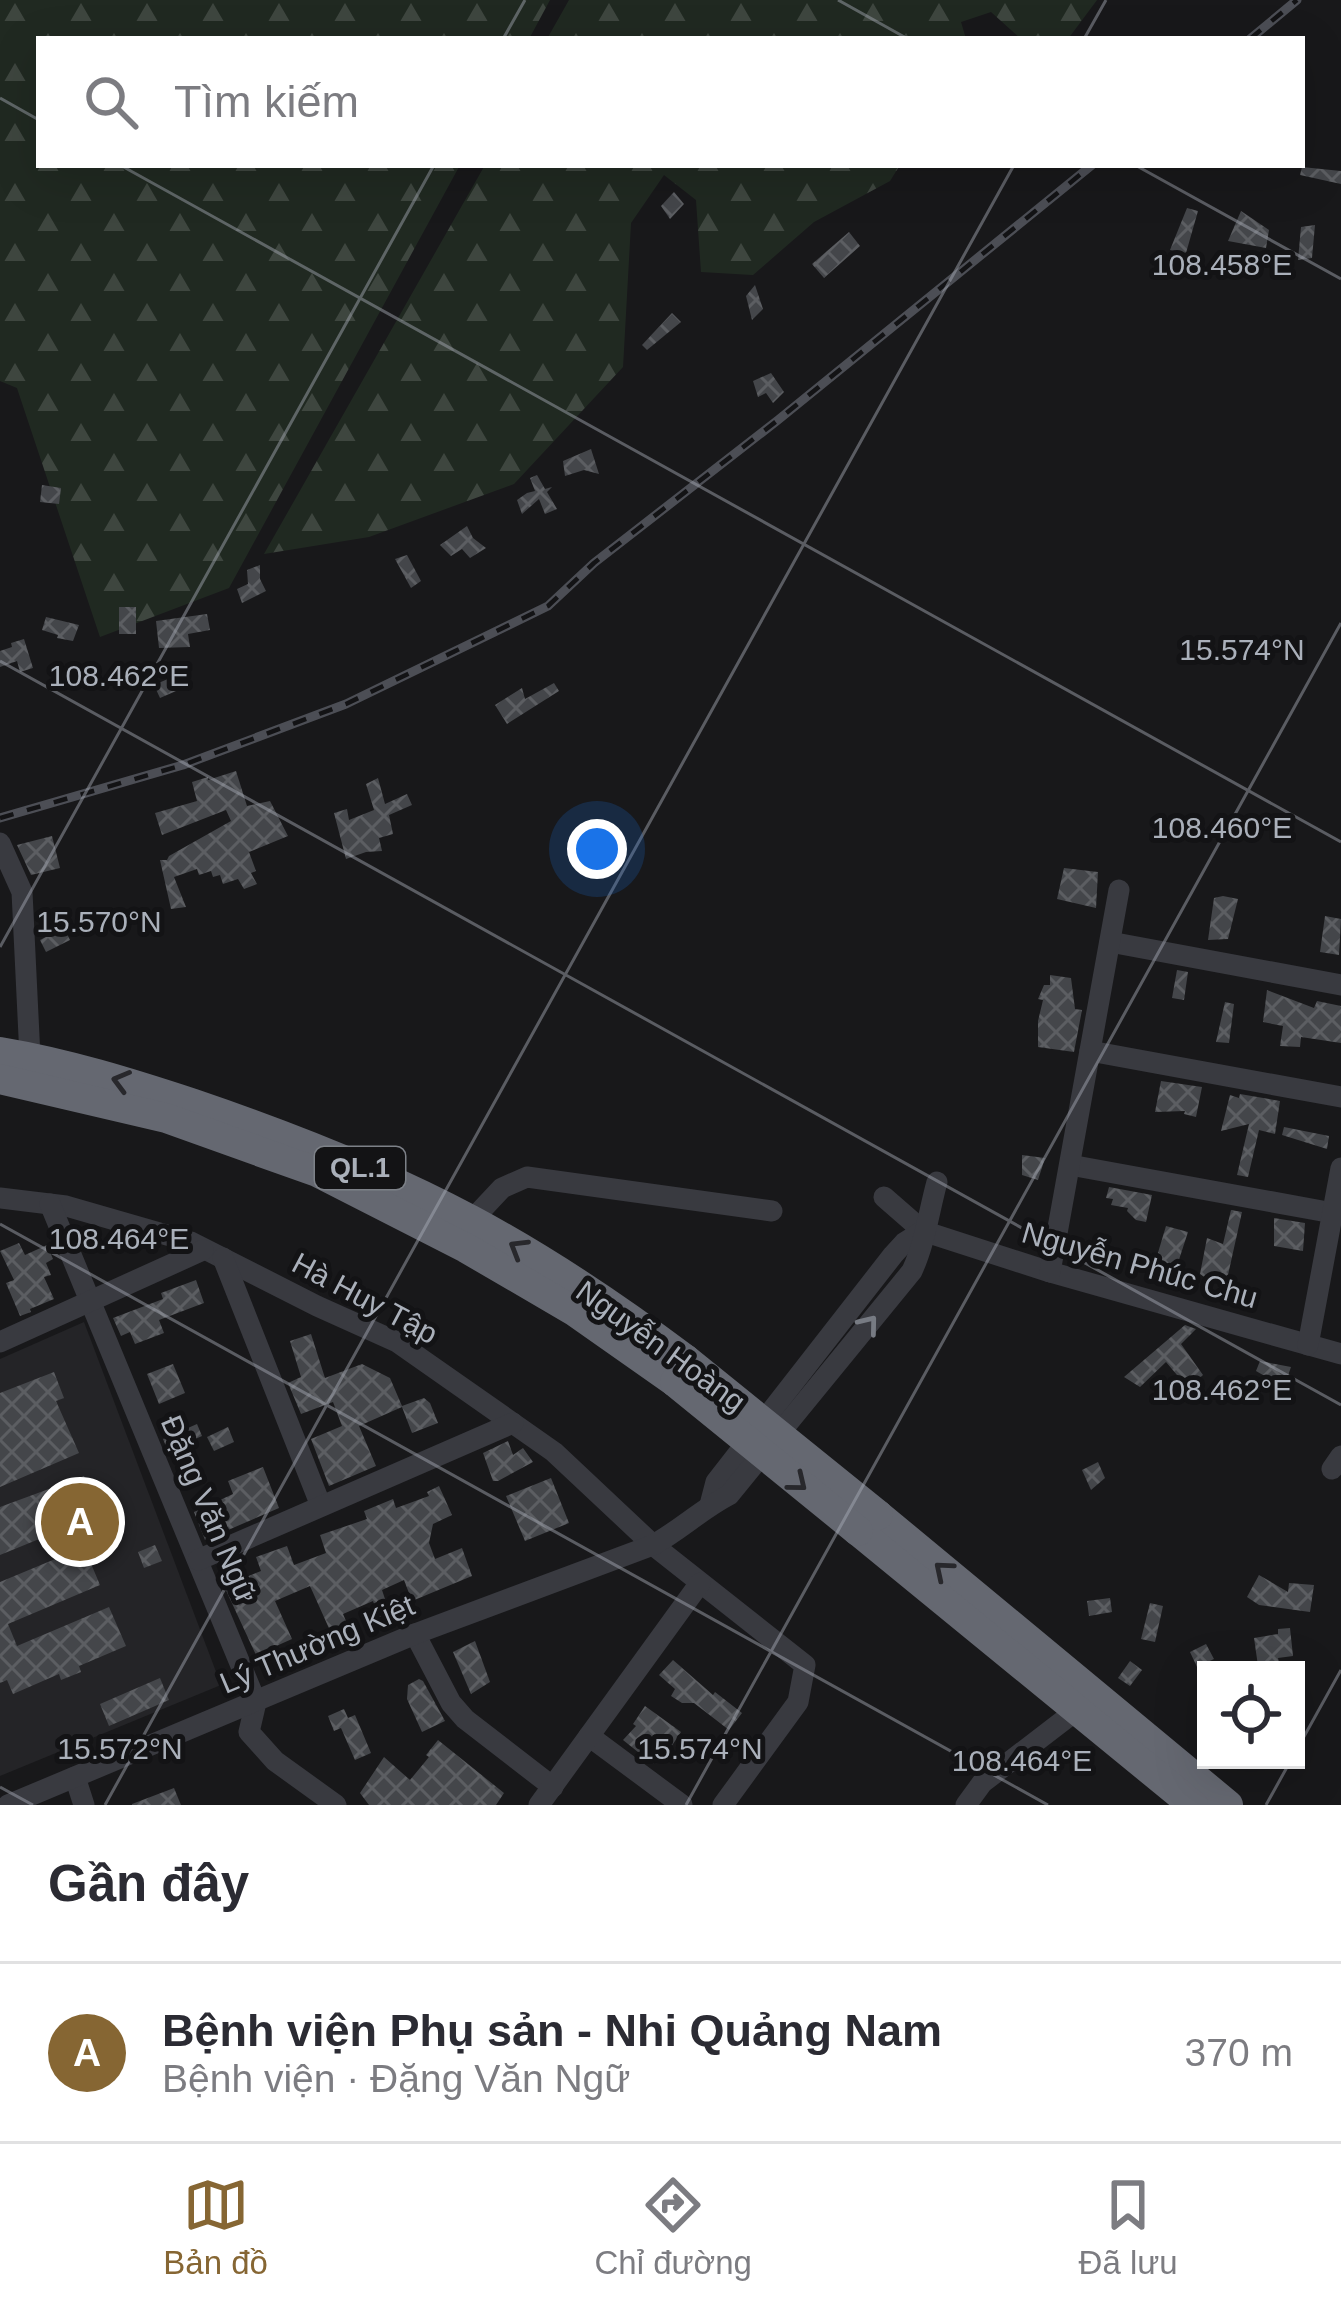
<!DOCTYPE html>
<html lang="vi">
<head>
<meta charset="utf-8">
<style>
  :root { --surface:#fff; --page:#f2f2f3; --text:#2b2b33; --muted:#7c7c81; --line:#e1e1e2; --accent:#866633 }
  body { margin:0; font-family:Arial,sans-serif; background:var(--page); color:var(--text) }
  .controls { position:absolute; right:36px; bottom:36px; display:grid; overflow:hidden; border-radius:0px; box-shadow:0 12px 48px #0002 }
  .controls button { width:108px; height:108px; display:grid; place-items:center; padding:0; border:0; border-bottom:3px solid var(--line); background:var(--surface); color:var(--text); font:60px sans-serif }
  .you { position:absolute; left:597px; top:849px; width:42px; height:42px; margin:-30px; border:9px solid #fff; border-radius:50%; background:#1a73e8; box-shadow:0 0 0 18px #1a73e833 }
  .badge { display:grid; place-items:center; width:78px; height:78px; border-radius:50%; background:var(--accent); color:#fff; font-size:39px; font-weight:700 }
  .pin { position:absolute; translate:-50% -50%; border:6px solid #fff; box-shadow:0 3px 12px #0006 }
  .list { margin:0; padding:0; list-style:none }
  h2 { display:flex; justify-content:space-between; align-items:center; height:156px; margin:0; padding:0 48px; font-size:51px }
  h2 small { font-size:39px; font-weight:400; color:var(--muted) }
  .list li { display:grid; grid-template-columns:78px 1fr auto; gap:36px; align-items:center; box-sizing:border-box; height:180px; padding:0 48px; border-top:3px solid var(--line) }
  .list b { display:block; font-size:45px; white-space:nowrap }
  .list p { margin:0; font-size:39px; white-space:nowrap; color:var(--muted) }
  .list em { font-size:39px; font-style:normal; color:var(--muted) }
  .icon { flex:none; width:66px; height:66px; fill:none; stroke:currentColor; stroke-width:2; stroke-linecap:round; stroke-linejoin:round }
  .map { position:relative; flex:none; width:1341px; height:1805px; overflow:hidden }
  .search { position:absolute; background:var(--surface); box-shadow:0 12px 48px #0002; left:36px; right:36px; top:36px; height:132px; display:flex; align-items:center; gap:30px; box-sizing:border-box; padding:0 42px; border-radius:0px; color:var(--muted); font-size:45px }
  .sheet { height:336px; background:var(--surface) }
  nav { display:flex; justify-content:space-around; align-items:center; box-sizing:border-box; height:168px; border-top:3px solid var(--line); background:var(--surface); font-size:33px; color:var(--muted) }
  nav a { display:grid; justify-items:center; gap:6px }
  nav .on { color:var(--accent) }
  .map>svg:first-child { display:block }
  .built { fill:#242427 }
  .forest { fill:url(#forest-firs) }
  .building { fill:url(#building-cross-hatch) }
  .lines { fill:none; stroke-linecap:round; stroke-linejoin:round }
  .minor { stroke:#393a40; stroke-width:21 }
  .highway { stroke:#656871; stroke-width:30 }
  .rail-casing { stroke:#4c4e55; stroke-width:9 }
  .rail { stroke:#131315; stroke-width:4.5; stroke-dasharray:14; stroke-linecap:butt }
  .highway-bridge { stroke:#656871; stroke-width:30 }
  .oneway { stroke:#28282c }
  .oneway2 { stroke:#777b83 }
  .ticks { fill:none; stroke:#aab0ba; stroke-width:3; stroke-opacity:0.45 }
  .labels { text-anchor:middle; dominant-baseline:central; stroke-width:10; stroke-linejoin:round; paint-order:stroke }
  .shield { fill:#131315; stroke:#7d8188; stroke-width:3 }
  .shield-label { font-size:27px; font-weight:bold; fill:#aab0ba }
  .street-label { font-size:30px; fill:#aab0ba; stroke:#131315 }
  .ticks-label { font-size:30px; text-anchor:middle; fill:#aab0ba; stroke:#131315; stroke-width:10; stroke-linejoin:round; paint-order:stroke }
</style>
</head>
<body>
<div class="map">
<svg width="1341" height="1805" viewBox="0 0 1341 1805">
  <defs>
    <pattern id="forest-firs" width="22" height="20" patternUnits="userSpaceOnUse" patternTransform="scale(3)"><rect width="22" height="20" fill="#202921"/><path d="M5 1l3.5 6h-7zM16 11l3.5 6h-7z" fill="#3e463f"/></pattern>
    <pattern id="building-cross-hatch" width="8" height="8" patternUnits="userSpaceOnUse" patternTransform="scale(3)"><rect width="8" height="8" fill="#44464a"/><path d="M0 0l8 8M0 8l8-8" fill="none" stroke="#5c5e62"/></pattern>
  </defs>
  <rect width="100%" height="100%" fill="#18181a"/>
  <polygon class="built" points="84,1322 221,1685 0,1776 0,1359"/>
  <g class="forest">
    <polygon points="0,0 550,0 529,39 39,39 39,165 460,165 229,588 100,637 17,388 0,381"/>
    <polygon points="569,0 1097,0 1068,39 1021,39 991,12 961,22 966,39 547,39"/>
    <polygon points="485,165 900,165 890,181 814,222 753,275 701,272 696,200 664,175 631,223 623,367 514,484 369,537 264,554"/>
  </g>
  <g class="building">
    <polygon points="1302,167 1341,171 1341,184 1300,175"/>
    <polygon points="674,192 684,204 670,219 661,206"/>
    <polygon points="1187,208 1198,211 1186,253 1170,250"/>
    <polygon points="1241,211 1269,230 1266,248 1228,241"/>
    <polygon points="1315,225 1312,258 1298,260 1301,227"/>
    <polygon points="849,232 860,246 824,278 812,264"/>
    <polygon points="755,285 763,309 752,320 746,296"/>
    <polygon points="672,313 681,322 647,350 642,345"/>
    <polygon points="771,373 784,392 773,403 766,393 758,397 753,381"/>
    <polygon points="591,449 599,474 584,470 565,476 563,461"/>
    <polygon points="537,475 545,489 552,487 547,492 557,509 545,514 539,499 522,514 517,500 527,493 535,491 530,478"/>
    <polygon points="42,485 61,488 59,504 40,502"/>
    <polygon points="467,526 473,538 486,548 470,558 462,549 451,556 440,545"/>
    <polygon points="407,555 421,581 411,588 395,559"/>
    <polygon points="260,565 260,579 266,591 242,603 237,589 248,584 247,570"/>
    <rect x="119" y="607" width="17" height="27"/>
    <polygon points="207,614 210,630 188,634 190,647 159,648 156,621"/>
    <polygon points="46,617 79,625 73,641 57,638 58,635 42,630"/>
    <polygon points="24,639 33,668 20,672 17,661 0,667 0,651 12,647 11,643"/>
    <polygon points="177,675 183,688 160,698 154,685"/>
    <polygon points="554,683 559,691 507,724 495,705 522,688 525,699"/>
    <polygon points="236,771 247,806 270,801 288,836 249,852 256,871 251,873 257,884 244,889 238,879 223,884 220,875 213,877 211,871 199,875 197,869 174,877 186,907 171,909 160,860 167,860 169,856 231,821 226,810 162,835 155,813 197,801 192,782 208,777 208,780"/>
    <polygon points="378,778 385,804 407,794 412,805 389,815 393,834 379,838 382,851 366,852 346,859 334,813 347,809 349,820 374,810 366,784"/>
    <polygon points="52,836 60,868 31,875 17,845"/>
    <polygon points="1064,868 1098,872 1096,908 1057,899"/>
    <polygon points="1223,896 1238,899 1228,939 1208,940 1214,898"/>
    <polygon points="1325,916 1341,919 1339,955 1320,952"/>
    <polygon points="64,928 70,940 46,952 40,940"/>
    <polygon points="1177,970 1188,972 1184,1000 1172,998"/>
    <polygon points="1050,975 1071,978 1075,1009 1082,1010 1074,1052 1038,1047 1038,1021 1043,1000 1038,999 1044,985 1050,985"/>
    <polygon points="1267,990 1314,1008 1317,1001 1341,1006 1341,1043 1301,1037 1300,1047 1280,1046 1283,1026 1263,1022"/>
    <polygon points="1225,1002 1234,1004 1229,1043 1216,1042"/>
    <polygon points="1161,1081 1202,1087 1196,1117 1184,1114 1185,1111 1155,1112"/>
    <polygon points="1240,1094 1280,1101 1275,1134 1259,1130 1248,1177 1237,1175 1249,1124 1221,1131 1230,1095 1239,1098"/>
    <polygon points="1284,1127 1329,1136 1327,1149 1282,1135"/>
    <polygon points="1022,1155 1045,1158 1038,1180 1022,1175"/>
    <polygon points="1109,1187 1152,1195 1146,1222 1136,1220 1127,1211 1128,1208 1111,1205 1113,1199 1106,1198"/>
    <polygon points="1231,1210 1242,1212 1226,1284 1210,1281 1200,1274 1207,1238 1223,1244"/>
    <polygon points="1274,1218 1305,1223 1303,1251 1274,1246"/>
    <polygon points="1166,1226 1188,1232 1175,1272 1154,1266"/>
    <polygon points="19,1243 25,1255 47,1245 53,1259 46,1263 51,1275 44,1277 54,1299 30,1309 31,1312 20,1316 6,1283 14,1280 0,1251"/>
    <polygon points="196,1280 204,1303 159,1320 164,1333 135,1344 130,1332 121,1336 113,1318 163,1299 161,1293"/>
    <polygon points="1185,1325 1196,1329 1181,1344 1203,1375 1188,1388 1166,1362 1140,1387 1124,1377"/>
    <polygon points="311,1334 325,1378 362,1364 390,1378 402,1406 424,1398 430,1403 438,1423 412,1433 402,1407 359,1426 376,1466 329,1486 311,1439 342,1426 333,1402 301,1414 288,1383 301,1377 290,1341"/>
    <polygon points="1260,1361 1291,1367 1284,1387 1256,1371"/>
    <polygon points="173,1364 185,1393 159,1404 147,1374"/>
    <polygon points="54,1372 64,1398 56,1401 79,1453 0,1487 0,1393"/>
    <polygon points="197,1424 202,1436 168,1451 163,1439"/>
    <polygon points="228,1427 234,1442 214,1451 207,1437"/>
    <polygon points="508,1441 513,1455 523,1448 533,1462 498,1481 493,1481 483,1453"/>
    <polygon points="1098,1462 1105,1478 1091,1490 1082,1470"/>
    <polygon points="263,1467 279,1508 205,1540 194,1512 233,1494 228,1481"/>
    <polygon points="84,1476 98,1515 0,1555 0,1507"/>
    <polygon points="551,1478 569,1523 525,1541 506,1496"/>
    <polygon points="439,1486 452,1515 433,1524 429,1543 435,1559 462,1548 472,1576 412,1601 404,1580 382,1590 390,1614 379,1618 373,1601 343,1614 349,1628 332,1635 310,1586 275,1601 292,1639 256,1655 224,1586 261,1571 256,1557 287,1546 294,1565 326,1553 320,1535 367,1519 364,1511 393,1499 396,1508 429,1496 427,1492"/>
    <polygon points="155,1545 162,1561 144,1568 138,1552"/>
    <polygon points="84,1547 100,1585 8,1624 17,1646 109,1607 126,1646 79,1666 81,1672 61,1680 59,1674 13,1694 7,1680 0,1683 0,1582"/>
    <polygon points="1259,1575 1288,1592 1289,1583 1314,1585 1310,1612 1259,1605 1247,1597"/>
    <polygon points="1110,1598 1112,1612 1089,1616 1087,1601"/>
    <polygon points="1150,1603 1163,1606 1155,1642 1141,1639"/>
    <polygon points="1290,1628 1293,1656 1278,1658 1279,1662 1258,1666 1254,1638 1278,1634 1278,1629"/>
    <polygon points="475,1641 490,1682 471,1694 453,1652"/>
    <polygon points="1206,1644 1214,1659 1197,1667 1190,1652"/>
    <polygon points="673,1660 713,1695 715,1692 742,1713 729,1730 694,1703 682,1703 671,1696 675,1689 659,1675"/>
    <polygon points="1130,1661 1142,1670 1130,1686 1118,1678"/>
    <polygon points="160,1678 169,1700 109,1726 100,1704"/>
    <polygon points="419,1679 423,1681 445,1721 422,1732 407,1699 408,1685"/>
    <polygon points="645,1706 681,1732 669,1750 667,1748 653,1764 623,1740 636,1726 633,1724"/>
    <polygon points="344,1709 348,1718 355,1715 371,1753 355,1760 341,1728 334,1731 328,1716"/>
    <polygon points="438,1740 504,1793 496,1805 369,1805 360,1793 384,1757 410,1780 429,1757 426,1755"/>
    <polygon points="174,1788 181,1805 132,1805 132,1804"/>
  </g>
  <g class="lines">
    <g class="minor">
      <polyline points="0,843 22,892 30,1057"/>
      <polyline points="1110,942 1341,985"/>
      <polyline points="1090,1051 1341,1097"/>
      <polyline points="1070,1165 1333,1213"/>
      <polyline points="884,1197 923,1231 1050,1272 1341,1354"/>
      <polyline points="0,1198 66,1206 191,1242 317,1306 397,1342 554,1452 653,1545 805,1665 798,1702 723,1805"/>
      <polyline points="50,1204 256,1702 249,1732 275,1761 336,1805"/>
      <polyline points="472,1220 502,1188 527,1177 772,1211"/>
      <polyline points="223,1258 321,1506"/>
      <polyline points="1050,1272 1119,890"/>
      <polyline points="0,1342 203,1250"/>
      <polyline points="1308,1345 1341,1168"/>
      <polyline points="1332,1469 1341,1456"/>
      <polyline points="710,1505 716,1482 893,1255 904,1243 923,1231"/>
      <polyline points="198,1560 513,1423"/>
      <polyline points="415,1634 451,1703 465,1719 553,1787"/>
      <polyline points="589,1736 682,1805"/>
      <polyline points="75,1777 84,1805"/>
      <path d="M8 1805 415 1634 653 1545C680 1530 702 1509 729 1495L912 1271C925 1243 929 1211 937 1182"/>
      <polyline points="539,1805 700,1583"/>
      <polyline points="966,1805 982,1783 1077,1710"/>
    </g>
    <g class="highway">
      <path d="M0 1052C66 1063 130 1083 194 1104 288 1136 383 1173 471 1220 546 1260 617 1308 685 1359"/>
      <polyline points="0,1079 166,1118 317,1172 466,1248 574,1311 675,1382"/>
      <polyline points="878,1515 1228,1805"/>
      <polyline points="858,1531 1193,1805"/>
    </g>
    <g class="rail-casing">
      <g id="rail">
        <polyline points="1250,39 1297,0"/>
        <polyline points="0,818 183,765 346,704 548,606 594,563 778,420 1092,165"/>
      </g>
    </g>
    <use href="#rail" class="rail"/>
    <g class="highway-bridge">
      <polyline points="685,1359 878,1515"/>
      <polyline points="675,1382 858,1531"/>
    </g>
  </g>
  <defs><path id="oneway-chevron" d="M-2-3.5L2.5 0L-2 3.5" fill="none" stroke-width="1.6" stroke-linecap="round" stroke-linejoin="round" transform="scale(3)"/></defs>
  <g class="oneway">
    <use href="#oneway-chevron" transform="translate(121 1081) rotate(-165)"/>
    <use href="#oneway-chevron" transform="translate(518 1248) rotate(-149)"/>
    <use href="#oneway-chevron" transform="translate(798 1483) rotate(39)"/>
    <use href="#oneway-chevron" transform="translate(943 1570) rotate(-140)"/>
  </g>
  <use class="oneway2" href="#oneway-chevron" transform="translate(869 1324) rotate(-51)"/>
  <path class="ticks" d="M838 0 908 39M503 39 525 0M1084 39 1106 0M0 98 39 120M120 165 1341 842M1135 165 1341 279M0 661 1341 1405M0 947 434 165M0 1224 1048 1805M1296 1751 1341 1670M0 1787 33 1805M105 1805 1014 165M686 1805 1341 623M1266 1805 1291 1760"/>
  <g class="labels">
    <rect class="shield" x="315" y="1147" width="90" height="42" rx="9"/>
    <g class="shield-label">
      <text x="360" y="1168">QL.1</text>
    </g>
    <g class="street-label">
      <text transform="translate(1140 1265) rotate(16)">Nguyễn Phúc Chu</text>
      <text transform="translate(365 1298) rotate(28)">Hà Huy Tập</text>
      <text transform="translate(661 1346) rotate(36)">Nguyễn Hoàng</text>
      <text transform="translate(209 1509) rotate(67)">Đặng Văn Ngữ</text>
      <text transform="translate(317 1644) rotate(-23)">Lý Thường Kiệt</text>
    </g>
  </g>
  <g class="ticks-label">
    <text x="1222" y="275">108.458°E</text>
    <text x="1242" y="660">15.574°N</text>
    <text x="119" y="686">108.462°E</text>
    <text x="1222" y="838">108.460°E</text>
    <text x="99" y="932">15.570°N</text>
    <text x="119" y="1249">108.464°E</text>
    <text x="1222" y="1400">108.462°E</text>
    <text x="120" y="1759">15.572°N</text>
    <text x="700" y="1759">15.574°N</text>
    <text x="1022" y="1771">108.464°E</text>
  </g>
</svg>
<div class="controls">
<button><svg class="icon" aria-label="locate" viewBox="0 0 24 24"><circle cx="12" cy="12" r="6"/><path d="M12 2v4M12 18v4M2 12h4M18 12h4"/></svg></button>
</div>
<div class="you"></div>
<div class="pin badge" style="left:80px;top:1522px">A</div>
<div class="search"><svg class="icon" aria-label="search" viewBox="0 0 24 24"><circle cx="10" cy="10" r="6"/><path d="M15 15l6 6"/></svg>Tìm kiếm</div>
</div>
<section class="sheet">
<h2>Gần đây<small></small></h2>
<ul class="list">
<li><span class="badge">A</span><div><b>Bệnh viện Phụ sản - Nhi Quảng Nam</b><p>Bệnh viện · Đặng Văn Ngữ</p></div><em>370 m</em></li>
</ul>
</section>
<nav>
<a class="on"><svg class="icon" aria-label="map" viewBox="0 0 24 24"><path d="M3 6l6-2 6 2 6-2v14l-6 2-6-2-6 2zM9 4v14M15 6v14"/></svg>Bản đồ</a>
<a><svg class="icon" aria-label="directions" viewBox="0 0 24 24"><path d="M12 3l9 9-9 9-9-9zM9 14v-3h6M13 9l2 2-2 2"/></svg>Chỉ đường</a>
<a><svg class="icon" aria-label="saved" viewBox="0 0 24 24"><path d="M7 4h10v16l-5-4-5 4z"/></svg>Đã lưu</a>
</nav>
</body>
</html>
